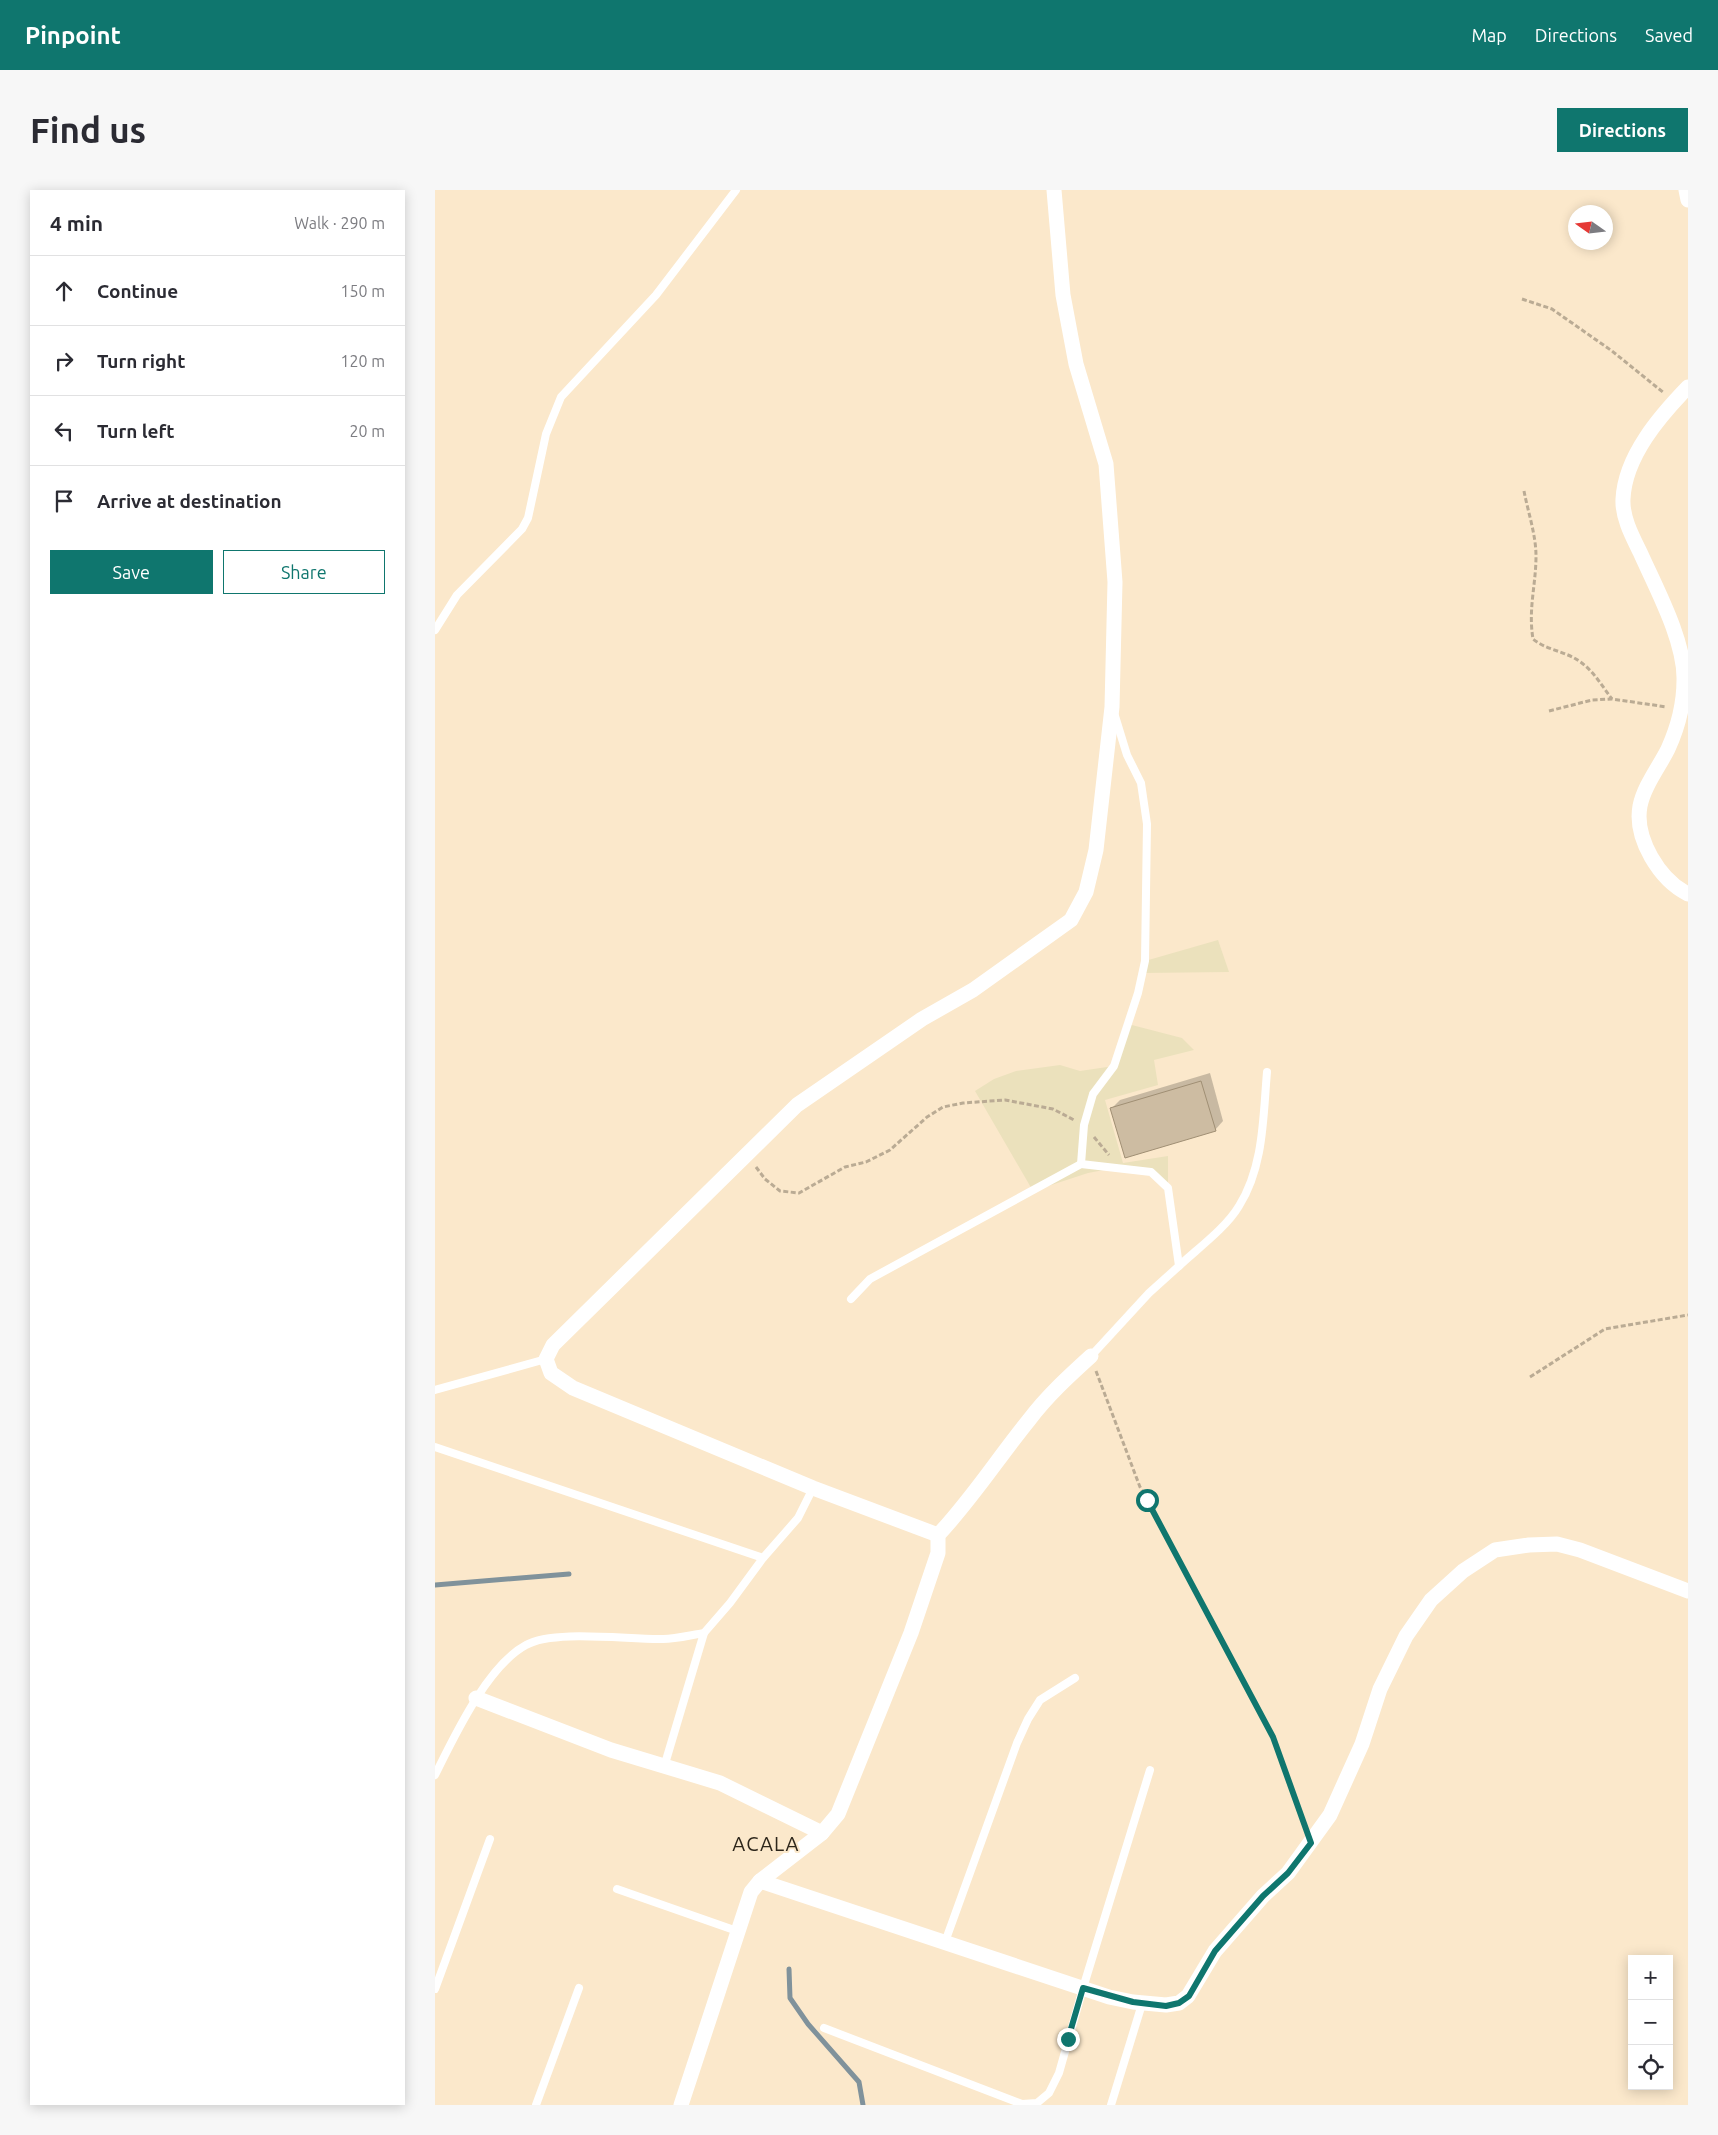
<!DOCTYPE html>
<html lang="en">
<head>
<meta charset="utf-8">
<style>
  :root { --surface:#fff; --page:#f7f7f7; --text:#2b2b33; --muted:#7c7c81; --line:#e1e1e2; --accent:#0f766e }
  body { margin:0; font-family:Ubuntu,sans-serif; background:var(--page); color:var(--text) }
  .controls { position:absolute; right:15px; bottom:15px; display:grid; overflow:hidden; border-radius:0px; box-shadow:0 2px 12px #0003 }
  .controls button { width:45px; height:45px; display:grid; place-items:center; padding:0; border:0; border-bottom:1px solid var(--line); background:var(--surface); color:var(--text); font:25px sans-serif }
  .compass { position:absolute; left:1133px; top:15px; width:45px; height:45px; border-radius:50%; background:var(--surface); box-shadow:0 2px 12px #0003; rotate:284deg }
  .stop { position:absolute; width:15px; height:15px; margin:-11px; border:4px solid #0f766e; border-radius:50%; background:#fff }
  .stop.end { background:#0f766e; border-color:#fff; box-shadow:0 1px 5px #0008 }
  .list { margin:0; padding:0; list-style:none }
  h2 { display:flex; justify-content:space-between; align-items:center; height:65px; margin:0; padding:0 20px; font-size:21px }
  h2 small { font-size:16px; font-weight:400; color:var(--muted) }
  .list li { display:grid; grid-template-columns:32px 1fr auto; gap:15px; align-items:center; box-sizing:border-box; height:70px; padding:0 20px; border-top:1px solid var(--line) }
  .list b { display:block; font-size:19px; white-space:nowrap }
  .list em { font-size:16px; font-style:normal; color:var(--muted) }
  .actions { display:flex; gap:10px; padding:15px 20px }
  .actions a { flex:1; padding:11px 0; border:1px solid var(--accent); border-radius:0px; text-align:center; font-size:18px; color:var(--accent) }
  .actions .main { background:var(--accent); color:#fff }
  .icon { flex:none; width:28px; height:28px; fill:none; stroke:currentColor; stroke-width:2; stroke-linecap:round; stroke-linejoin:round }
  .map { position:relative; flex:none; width:1253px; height:1915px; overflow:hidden; border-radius:0px }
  header { display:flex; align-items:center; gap:30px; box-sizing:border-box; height:70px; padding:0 25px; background:var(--accent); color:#fff }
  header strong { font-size:24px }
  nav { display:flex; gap:28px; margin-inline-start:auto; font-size:18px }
  .intro { display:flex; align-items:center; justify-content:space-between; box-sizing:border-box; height:120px; padding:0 30px }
  h1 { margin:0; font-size:35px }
  .button { padding:12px 22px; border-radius:0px; background:var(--accent); color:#fff; font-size:18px; font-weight:700 }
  main { display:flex; gap:30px; padding:0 30px }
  aside { flex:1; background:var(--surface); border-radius:0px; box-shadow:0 2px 12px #0003 }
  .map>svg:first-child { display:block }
  .sand { fill:#ebe1bc }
  .shadow { fill:#0003 }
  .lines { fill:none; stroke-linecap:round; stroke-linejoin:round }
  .stream { stroke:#80929b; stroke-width:5 }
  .building { fill:#cdbca2; stroke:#a08f74 }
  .path { stroke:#baab94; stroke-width:3; stroke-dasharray:5 2.5; stroke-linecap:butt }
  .lane { stroke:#fff; stroke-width:8 }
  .street { stroke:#fff; stroke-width:15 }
  .route { stroke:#0f766e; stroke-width:6 }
  .labels { text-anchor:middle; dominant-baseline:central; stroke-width:4; stroke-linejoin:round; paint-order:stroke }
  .quarter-label { font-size:20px; letter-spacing:1px; fill:#2d261b; stroke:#fbe8cb }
</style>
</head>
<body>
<header>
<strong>Pinpoint</strong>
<nav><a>Map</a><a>Directions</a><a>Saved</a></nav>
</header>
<div class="intro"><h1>Find us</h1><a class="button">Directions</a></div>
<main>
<aside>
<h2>4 min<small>Walk · 290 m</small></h2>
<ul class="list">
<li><svg class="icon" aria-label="ahead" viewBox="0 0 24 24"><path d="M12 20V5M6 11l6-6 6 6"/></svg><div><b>Continue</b></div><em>150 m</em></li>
<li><svg class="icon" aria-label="right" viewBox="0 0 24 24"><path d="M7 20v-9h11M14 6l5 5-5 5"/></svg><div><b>Turn right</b></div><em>120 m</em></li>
<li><svg class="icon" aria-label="left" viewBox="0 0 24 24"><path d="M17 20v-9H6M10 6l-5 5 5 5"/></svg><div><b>Turn left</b></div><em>20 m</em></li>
<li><svg class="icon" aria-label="arrive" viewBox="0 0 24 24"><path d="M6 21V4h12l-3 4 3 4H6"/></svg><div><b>Arrive at destination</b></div></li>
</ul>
<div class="actions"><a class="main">Save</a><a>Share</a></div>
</aside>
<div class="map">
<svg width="1253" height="1915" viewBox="0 0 1253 1915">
  <rect width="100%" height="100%" fill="#fbe8cb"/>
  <g class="sand">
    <polygon points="783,750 794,782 708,783 710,771"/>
    <polygon points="693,834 747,848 759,860 719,870 723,895 670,910 688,973 733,966 733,998 716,982 684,977 653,983 598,1001 540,901 559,889 581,881 625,875 645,881 679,876"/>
  </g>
  <polygon class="shadow" points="775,883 788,931 780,940 677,918 685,910"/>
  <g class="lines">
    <g class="stream">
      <polyline points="0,1395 134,1384"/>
      <polyline points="354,1779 355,1808 373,1834 424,1892 428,1915"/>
    </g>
  </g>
  <polygon class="building" points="766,891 781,941 690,968 675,918"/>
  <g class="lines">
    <g class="path">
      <polyline points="1087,109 1117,119 1177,161 1229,203"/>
      <path d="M1089 301C1093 322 1101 345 1101 366 1101 395 1093 419 1098 449 1111 460 1130 461 1144 471 1158 480 1167 496 1177 509"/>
      <polyline points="1114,521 1157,510 1177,509 1232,517"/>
      <polyline points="659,947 674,965"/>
      <polyline points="321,977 330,989 345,1001 364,1003 410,977 431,972 455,960 492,927 508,917 528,913 570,910 618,919 639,930"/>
      <polyline points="661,1181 705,1297 838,1547 870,1635"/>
      <polyline points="1095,1187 1170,1139 1253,1125"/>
    </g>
    <g class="lane">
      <polyline points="0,440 22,405 87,339 93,328 111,244 126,207 221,105 301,0"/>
      <path d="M744 1076C762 1059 791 1038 804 1016 829 976 828 927 832 882"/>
      <polyline points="416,1109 435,1089 646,974"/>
      <polyline points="656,1166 714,1103 744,1076 733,998 716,982 646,974 649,935 658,904 679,876 703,803 710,771 712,634 706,593 692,565 680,526"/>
      <polyline points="0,1200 111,1169"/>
      <polyline points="0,1257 328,1368"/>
      <polyline points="229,1577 269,1443"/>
      <path d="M0 1585C19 1547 52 1476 91 1455 119 1439 194 1450 228 1449 241 1449 256 1445 269 1443L295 1413 328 1368 363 1328 378 1298"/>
      <polyline points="182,1699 302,1741"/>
      <polyline points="510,1752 582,1553 593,1529 605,1510 640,1488"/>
      <polyline points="0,1799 55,1649"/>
      <polyline points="389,1838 587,1914 602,1913 614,1903 624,1883 648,1798 715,1580"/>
      <polyline points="101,1915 144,1798"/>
      <polyline points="676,1915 707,1814"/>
    </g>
    <g class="street">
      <polyline points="1251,0 1253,10"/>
      <path d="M1253 197C1225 226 1190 266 1188 309 1187 327 1197 346 1205 362 1221 398 1250 451 1249 490 1249 514 1243 537 1233 559 1224 577 1209 596 1205 616 1199 649 1225 690 1253 704"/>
      <polyline points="503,1345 378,1298 138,1198 116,1183 111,1169 118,1155 362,915 487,829 538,800 636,730 651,702 661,660 677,517 680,392 671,274 641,174 628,105 619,0"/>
      <polyline points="41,1508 176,1560 285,1593 387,1643"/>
      <path d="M325 1691 387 1643 403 1624 476 1443 503 1363V1345C537 1309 563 1268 594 1230 612 1206 634 1186 656 1166"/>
      <polyline points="246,1915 316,1702 325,1691 674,1807 698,1812 731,1815 744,1813 753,1806 780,1761 828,1706 853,1683 895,1625 927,1554 945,1499 971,1446 996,1410 1028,1381 1060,1360 1094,1355 1122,1354 1145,1360 1253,1401"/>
    </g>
  </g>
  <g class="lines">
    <polyline class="route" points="633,1849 648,1798 698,1812 731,1816 744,1813 754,1806 780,1761 828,1706 853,1683 876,1653 838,1547 712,1310"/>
  </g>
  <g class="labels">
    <g class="quarter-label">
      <text x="331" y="1653">ACALA</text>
    </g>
  </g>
</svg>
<div class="controls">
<button>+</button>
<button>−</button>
<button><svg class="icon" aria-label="locate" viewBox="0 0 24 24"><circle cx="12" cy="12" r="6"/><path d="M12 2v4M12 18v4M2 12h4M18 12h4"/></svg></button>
</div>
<svg class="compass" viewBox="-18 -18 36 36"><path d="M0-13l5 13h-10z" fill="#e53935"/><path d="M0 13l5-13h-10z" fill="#7c7c81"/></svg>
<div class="stop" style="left:712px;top:1310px"></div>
<div class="stop end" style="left:633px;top:1849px"></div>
</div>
</main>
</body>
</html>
